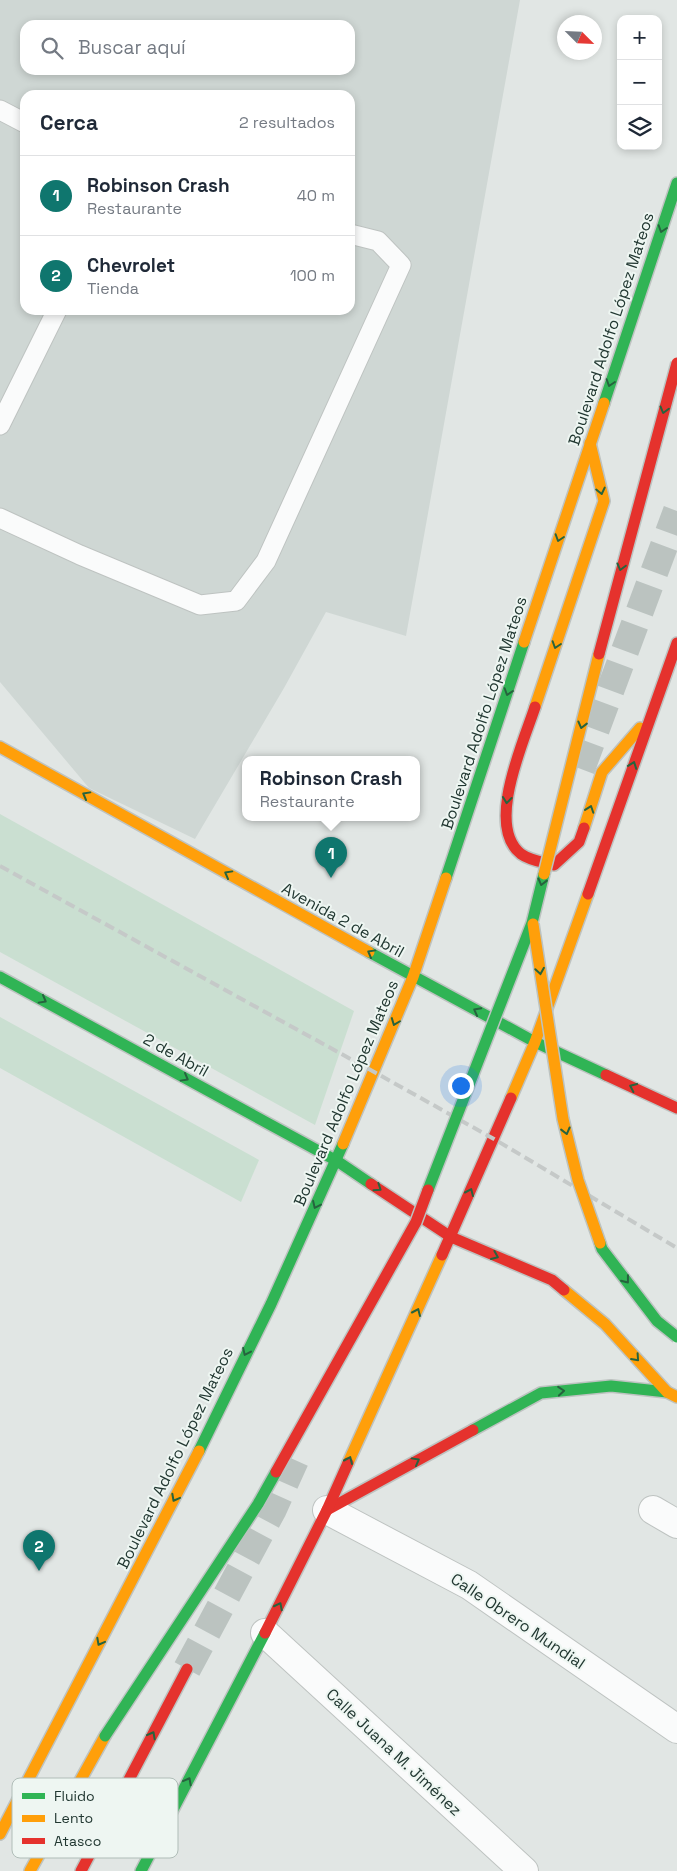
<!DOCTYPE html>
<html lang="es">
<head>
<meta charset="utf-8">
<style>
  :root { --surface:#fff; --page:#f2f2f3; --text:#1f2937; --muted:#747a83; --line:#e0e1e3; --accent:#0f766e }
  body { margin:0; font-family:"Space Grotesk",sans-serif; background:var(--page); color:var(--text) }
  .controls { position:absolute; right:15px; top:15px; display:grid; overflow:hidden; border-radius:10px; box-shadow:0 2px 8px #0003 }
  .controls button { width:45px; height:45px; display:grid; place-items:center; padding:0; border:0; border-bottom:1px solid var(--line); background:var(--surface); color:var(--text); font:25px sans-serif }
  .compass { position:absolute; left:557px; top:15px; width:45px; height:45px; border-radius:50%; background:var(--surface); box-shadow:0 2px 8px #0003; rotate:114deg }
  .you { position:absolute; left:460px; top:1085px; width:18px; height:18px; margin:-12px; border:4px solid #fff; border-radius:50%; background:#1a73e8; box-shadow:0 0 0 8px #1a73e833 }
  .badge { display:grid; place-items:center; width:32px; height:32px; border-radius:50%; background:var(--accent); color:#fff; font-size:16px; font-weight:700 }
  .pin { position:absolute; translate:-50% -41px; filter:drop-shadow(0 1px 2px #0008) }
  .pin::after { content:''; position:absolute; top:26px; width:18px; height:15px; background:inherit; clip-path:polygon(0 0,100% 0,50% 100%) }
  .popup { position:absolute; left:242px; top:756px; width:178px; height:65px; box-sizing:border-box; display:grid; place-content:center; border-radius:10px; background:var(--surface); filter:drop-shadow(0 1px 4px #0005); font-size:16px; white-space:nowrap; color:var(--muted) }
  .popup b { font-size:19px; color:var(--text) }
  .popup::after { content:''; position:absolute; left:50%; top:100%; margin-left:-10px; border:10px solid transparent; border-top-color:var(--surface) }
  .list { margin:0; padding:0; list-style:none }
  h2 { display:flex; justify-content:space-between; align-items:center; height:65px; margin:0; padding:0 20px; font-size:21px }
  h2 small { font-size:16px; font-weight:400; color:var(--muted) }
  .list li { display:grid; grid-template-columns:32px 1fr auto; gap:15px; align-items:center; box-sizing:border-box; height:80px; padding:0 20px; border-top:1px solid var(--line) }
  .list b { display:block; font-size:19px; white-space:nowrap }
  .list p { margin:0; font-size:16px; white-space:nowrap; color:var(--muted) }
  .list em { font-size:16px; font-style:normal; color:var(--muted) }
  .icon { flex:none; width:28px; height:28px; fill:none; stroke:currentColor; stroke-width:2; stroke-linecap:round; stroke-linejoin:round }
  .map { position:relative; flex:none; width:677px; height:1871px; overflow:hidden }
  .search { position:absolute; background:var(--surface); box-shadow:0 2px 8px #0003; left:20px; top:20px; width:335px; height:55px; display:flex; align-items:center; gap:12px; box-sizing:border-box; padding:0 18px; border-radius:15px; color:var(--muted); font-size:19px }
  .panel { position:absolute; background:var(--surface); box-shadow:0 2px 8px #0003; left:20px; top:90px; width:335px; height:225px; border-radius:15px }
  .map>svg:first-child { display:block }
  .built { fill:#cfd7d4; fill-rule:evenodd }
  .green { fill:#cadfd1 }
  .lines { fill:none; stroke-linecap:round; stroke-linejoin:round }
  .primary-tunnel { stroke:#bbc3c0; stroke-width:28; stroke-dasharray:28 14; stroke-linecap:butt }
  .lane-casing { stroke:#bec3c1; stroke-width:21 }
  .street-casing { stroke:#bec3c1; stroke-width:30 }
  .fast-casing { stroke:#bec3c1; stroke-width:14 }
  .slow-casing { stroke:#bec3c1; stroke-width:14 }
  .jam-casing { stroke:#bec3c1; stroke-width:14 }
  .lane { stroke:#fafbfb; stroke-width:19 }
  .street { stroke:#fafbfb; stroke-width:28 }
  .fast { stroke:#30b455; stroke-width:11 }
  .slow { stroke:#ff9f0a; stroke-width:11 }
  .jam { stroke:#e5322d; stroke-width:11 }
  .rail { stroke:#c5c9c8; stroke-width:4; stroke-dasharray:10 5; stroke-linecap:butt }
  .fast-bridge-casing { stroke:#bcc3c1; stroke-width:14; stroke-linecap:butt }
  .slow-bridge-casing { stroke:#bcc3c1; stroke-width:14; stroke-linecap:butt }
  .jam-bridge-casing { stroke:#bcc3c1; stroke-width:14; stroke-linecap:butt }
  .fast-bridge { stroke:#30b455; stroke-width:11 }
  .slow-bridge { stroke:#ff9f0a; stroke-width:11 }
  .jam-bridge { stroke:#e5322d; stroke-width:11 }
  .oneway { stroke:#26633e }
  .labels { text-anchor:middle; dominant-baseline:central; stroke-width:4; stroke-linejoin:round; paint-order:stroke }
  .street-label { font-size:16px; fill:#213731; stroke:#eef6f2 }
  .key { fill:#eef6f2; stroke:#b0bdb8; stroke-width:1 }
  .key-label { font-size:14px; fill:#213731 }
</style>
</head>
<body>
<div class="map">
<svg width="677" height="1871" viewBox="0 0 677 1871">
  <rect width="100%" height="100%" fill="#e1e6e4"/>
  <path class="built" d="M0 0H520L406 636 326 612 284 688 195 839 89 788 0 682ZM25 25H350V70H25ZM25 95H350V310H25Z"/>
  <g class="green">
    <polygon points="0,814 354,1011 315,1125 0,952"/>
    <polygon points="0,1017 259,1160 241,1202 0,1068"/>
  </g>
  <g class="lines">
    <g class="primary-tunnel">
      <polyline points="581,769 677,511"/>
      <polyline points="187,1669 273,1509 295,1460"/>
    </g>
    <g class="lane-casing">
      <g id="lane">
        <polyline points="0,110 25,123"/>
        <polyline points="0,425 57,310"/>
        <polyline points="0,518 80,555 200,605 236,601 266,561 401,265 378,241 350,234"/>
      </g>
    </g>
    <g class="street-casing">
      <g id="street">
        <polyline points="327,1510 469,1585 677,1729"/>
        <polyline points="653,1510 677,1524"/>
        <polyline points="265,1633 524,1871"/>
      </g>
    </g>
    <g class="fast-casing">
      <g id="fast">
        <polyline points="604,403 677,183"/>
        <polyline points="446,878 524,642"/>
        <polyline points="369,952 535,1042 606,1075"/>
        <polyline points="0,977 337,1161 371,1184"/>
        <polyline points="473,1430 541,1393 611,1386 667,1392"/>
        <polyline points="199,1451 271,1304 343,1144"/>
        <polyline points="141,1871 265,1633"/>
      </g>
    </g>
    <g class="slow-casing">
      <g id="slow">
        <polyline points="524,642 604,403"/>
        <polyline points="535,707 604,501 590,443"/>
        <polyline points="0,747 369,952"/>
        <polyline points="584,828 602,772 640,728"/>
        <polyline points="511,1098 535,1042 588,894"/>
        <polyline points="343,1144 413,977 446,878"/>
        <polyline points="564,1290 605,1324 667,1392 677,1397"/>
        <polyline points="348,1463 442,1255"/>
        <polyline points="0,1834 199,1451"/>
        <polyline points="30,1871 105,1736"/>
      </g>
    </g>
    <g class="jam-casing">
      <g id="jam">
        <path d="M535 707C524 741 485 826 521 854 531 861 543 862 554 865L579 842 584 828"/>
        <polyline points="588,894 677,643"/>
        <polyline points="606,1075 677,1108"/>
        <polyline points="371,1184 451,1237 552,1280 564,1290"/>
        <polyline points="442,1255 511,1098"/>
        <polyline points="327,1510 473,1430"/>
        <polyline points="265,1633 327,1510 348,1463"/>
        <polyline points="81,1871 187,1669"/>
      </g>
    </g>
    <use href="#lane" class="lane"/>
    <use href="#street" class="street"/>
    <use href="#fast" class="fast"/>
    <use href="#slow" class="slow"/>
    <use href="#jam" class="jam"/>
    <polyline class="rail" points="0,866 376,1073 494,1139 677,1248"/>
    <g class="fast-bridge-casing">
      <g id="fast-bridge">
        <polyline points="428,1190 532,923 544,874"/>
        <polyline points="600,1243 602,1249 657,1321 677,1337"/>
        <polyline points="105,1736 258,1504 276,1472"/>
      </g>
    </g>
    <g class="slow-bridge-casing">
      <g id="slow-bridge">
        <polyline points="544,874 599,654"/>
        <polyline points="533,924 563,1119 578,1180 600,1243"/>
      </g>
    </g>
    <g class="jam-bridge-casing">
      <g id="jam-bridge">
        <polyline points="599,654 677,363"/>
        <polyline points="276,1472 416,1222 428,1190"/>
      </g>
    </g>
    <use href="#fast-bridge" class="fast-bridge"/>
    <use href="#slow-bridge" class="slow-bridge"/>
    <use href="#jam-bridge" class="jam-bridge"/>
  </g>
  <defs><path id="oneway-chevron" d="M-2-3.5L2.5 0L-2 3.5" fill="none" stroke-width="1.6" stroke-linecap="round" stroke-linejoin="round" transform="scale(1.25)"/></defs>
  <g class="oneway">
    <use href="#oneway-chevron" transform="translate(662 229) rotate(108)"/>
    <use href="#oneway-chevron" transform="translate(610 383) rotate(108)"/>
    <use href="#oneway-chevron" transform="translate(664 410) rotate(105)"/>
    <use href="#oneway-chevron" transform="translate(601 491) rotate(77)"/>
    <use href="#oneway-chevron" transform="translate(559 538) rotate(108)"/>
    <use href="#oneway-chevron" transform="translate(621 567) rotate(105)"/>
    <use href="#oneway-chevron" transform="translate(556 645) rotate(108)"/>
    <use href="#oneway-chevron" transform="translate(508 692) rotate(108)"/>
    <use href="#oneway-chevron" transform="translate(582 725) rotate(104)"/>
    <use href="#oneway-chevron" transform="translate(633 765) rotate(-70)"/>
    <use href="#oneway-chevron" transform="translate(86 795) rotate(-151)"/>
    <use href="#oneway-chevron" transform="translate(507 800) rotate(96)"/>
    <use href="#oneway-chevron" transform="translate(590 809) rotate(-71)"/>
    <use href="#oneway-chevron" transform="translate(228 874) rotate(-151)"/>
    <use href="#oneway-chevron" transform="translate(542 882) rotate(104)"/>
    <use href="#oneway-chevron" transform="translate(371 953) rotate(-151)"/>
    <use href="#oneway-chevron" transform="translate(540 971) rotate(81)"/>
    <use href="#oneway-chevron" transform="translate(43 1000) rotate(29)"/>
    <use href="#oneway-chevron" transform="translate(477 1011) rotate(-152)"/>
    <use href="#oneway-chevron" transform="translate(395 1022) rotate(111)"/>
    <use href="#oneway-chevron" transform="translate(185 1078) rotate(29)"/>
    <use href="#oneway-chevron" transform="translate(633 1087) rotate(-155)"/>
    <use href="#oneway-chevron" transform="translate(566 1131) rotate(76)"/>
    <use href="#oneway-chevron" transform="translate(378 1188) rotate(34)"/>
    <use href="#oneway-chevron" transform="translate(470 1192) rotate(-66)"/>
    <use href="#oneway-chevron" transform="translate(316 1205) rotate(115)"/>
    <use href="#oneway-chevron" transform="translate(495 1256) rotate(23)"/>
    <use href="#oneway-chevron" transform="translate(626 1280) rotate(52)"/>
    <use href="#oneway-chevron" transform="translate(417 1312) rotate(-66)"/>
    <use href="#oneway-chevron" transform="translate(246 1352) rotate(115)"/>
    <use href="#oneway-chevron" transform="translate(636 1358) rotate(48)"/>
    <use href="#oneway-chevron" transform="translate(561 1391) rotate(-5)"/>
    <use href="#oneway-chevron" transform="translate(349 1460) rotate(-66)"/>
    <use href="#oneway-chevron" transform="translate(416 1461) rotate(-29)"/>
    <use href="#oneway-chevron" transform="translate(175 1498) rotate(118)"/>
    <use href="#oneway-chevron" transform="translate(279 1606) rotate(-63)"/>
    <use href="#oneway-chevron" transform="translate(100 1642) rotate(118)"/>
    <use href="#oneway-chevron" transform="translate(152 1735) rotate(-62)"/>
    <use href="#oneway-chevron" transform="translate(188 1781) rotate(-62)"/>
  </g>
  <g class="labels">
    <g class="street-label">
      <text transform="translate(611 329) rotate(-72)">Boulevard Adolfo López Mateos</text>
      <text transform="translate(484 713) rotate(-72)">Boulevard Adolfo López Mateos</text>
      <text transform="translate(343 920) rotate(29)">Avenida 2 de Abril</text>
      <text transform="translate(176 1055) rotate(29)">2 de Abril</text>
      <text transform="translate(346 1093) rotate(-67)">Boulevard Adolfo López Mateos</text>
      <text transform="translate(175 1458) rotate(-64)">Boulevard Adolfo López Mateos</text>
      <text transform="translate(518 1621) rotate(34)">Calle Obrero Mundial</text>
      <text transform="translate(394 1752) rotate(43)">Calle Juana M. Jiménez</text>
    </g>
  </g>
  <rect x="12" y="1778" width="166" height="80" rx="8" class="key"/>
  <rect x="22" y="1793" width="23" height="6" fill="#30b455"/>
  <rect x="22" y="1815" width="23" height="7" fill="#ff9f0a"/>
  <rect x="22" y="1838" width="23" height="6" fill="#e5322d"/>
  <g class="key-label">
    <text x="54" y="1801">Fluido</text>
    <text x="54" y="1823">Lento</text>
    <text x="54" y="1846">Atasco</text>
  </g>
</svg>
<div class="controls">
<button>+</button>
<button>−</button>
<button><svg class="icon" aria-label="layers" viewBox="0 0 24 24"><path d="M12 4l9 5-9 5-9-5zM3 14l9 5 9-5"/></svg></button>
</div>
<svg class="compass" viewBox="-18 -18 36 36"><path d="M0-13l5 13h-10z" fill="#e53935"/><path d="M0 13l5-13h-10z" fill="#747a83"/></svg>
<div class="you"></div>
<div class="pin badge" style="left:331px;top:878px">1</div>
<div class="popup"><b>Robinson Crash</b>Restaurante</div>
<div class="pin badge" style="left:39px;top:1571px">2</div>
<div class="search"><svg class="icon" aria-label="search" viewBox="0 0 24 24"><circle cx="10" cy="10" r="6"/><path d="M15 15l6 6"/></svg>Buscar aquí</div>
<section class="panel">
<h2>Cerca<small>2 resultados</small></h2>
<ul class="list">
<li><span class="badge">1</span><div><b>Robinson Crash</b><p>Restaurante</p></div><em>40 m</em></li>
<li><span class="badge">2</span><div><b>Chevrolet</b><p>Tienda</p></div><em>100 m</em></li>
</ul>
</section>
</div>
</body>
</html>
